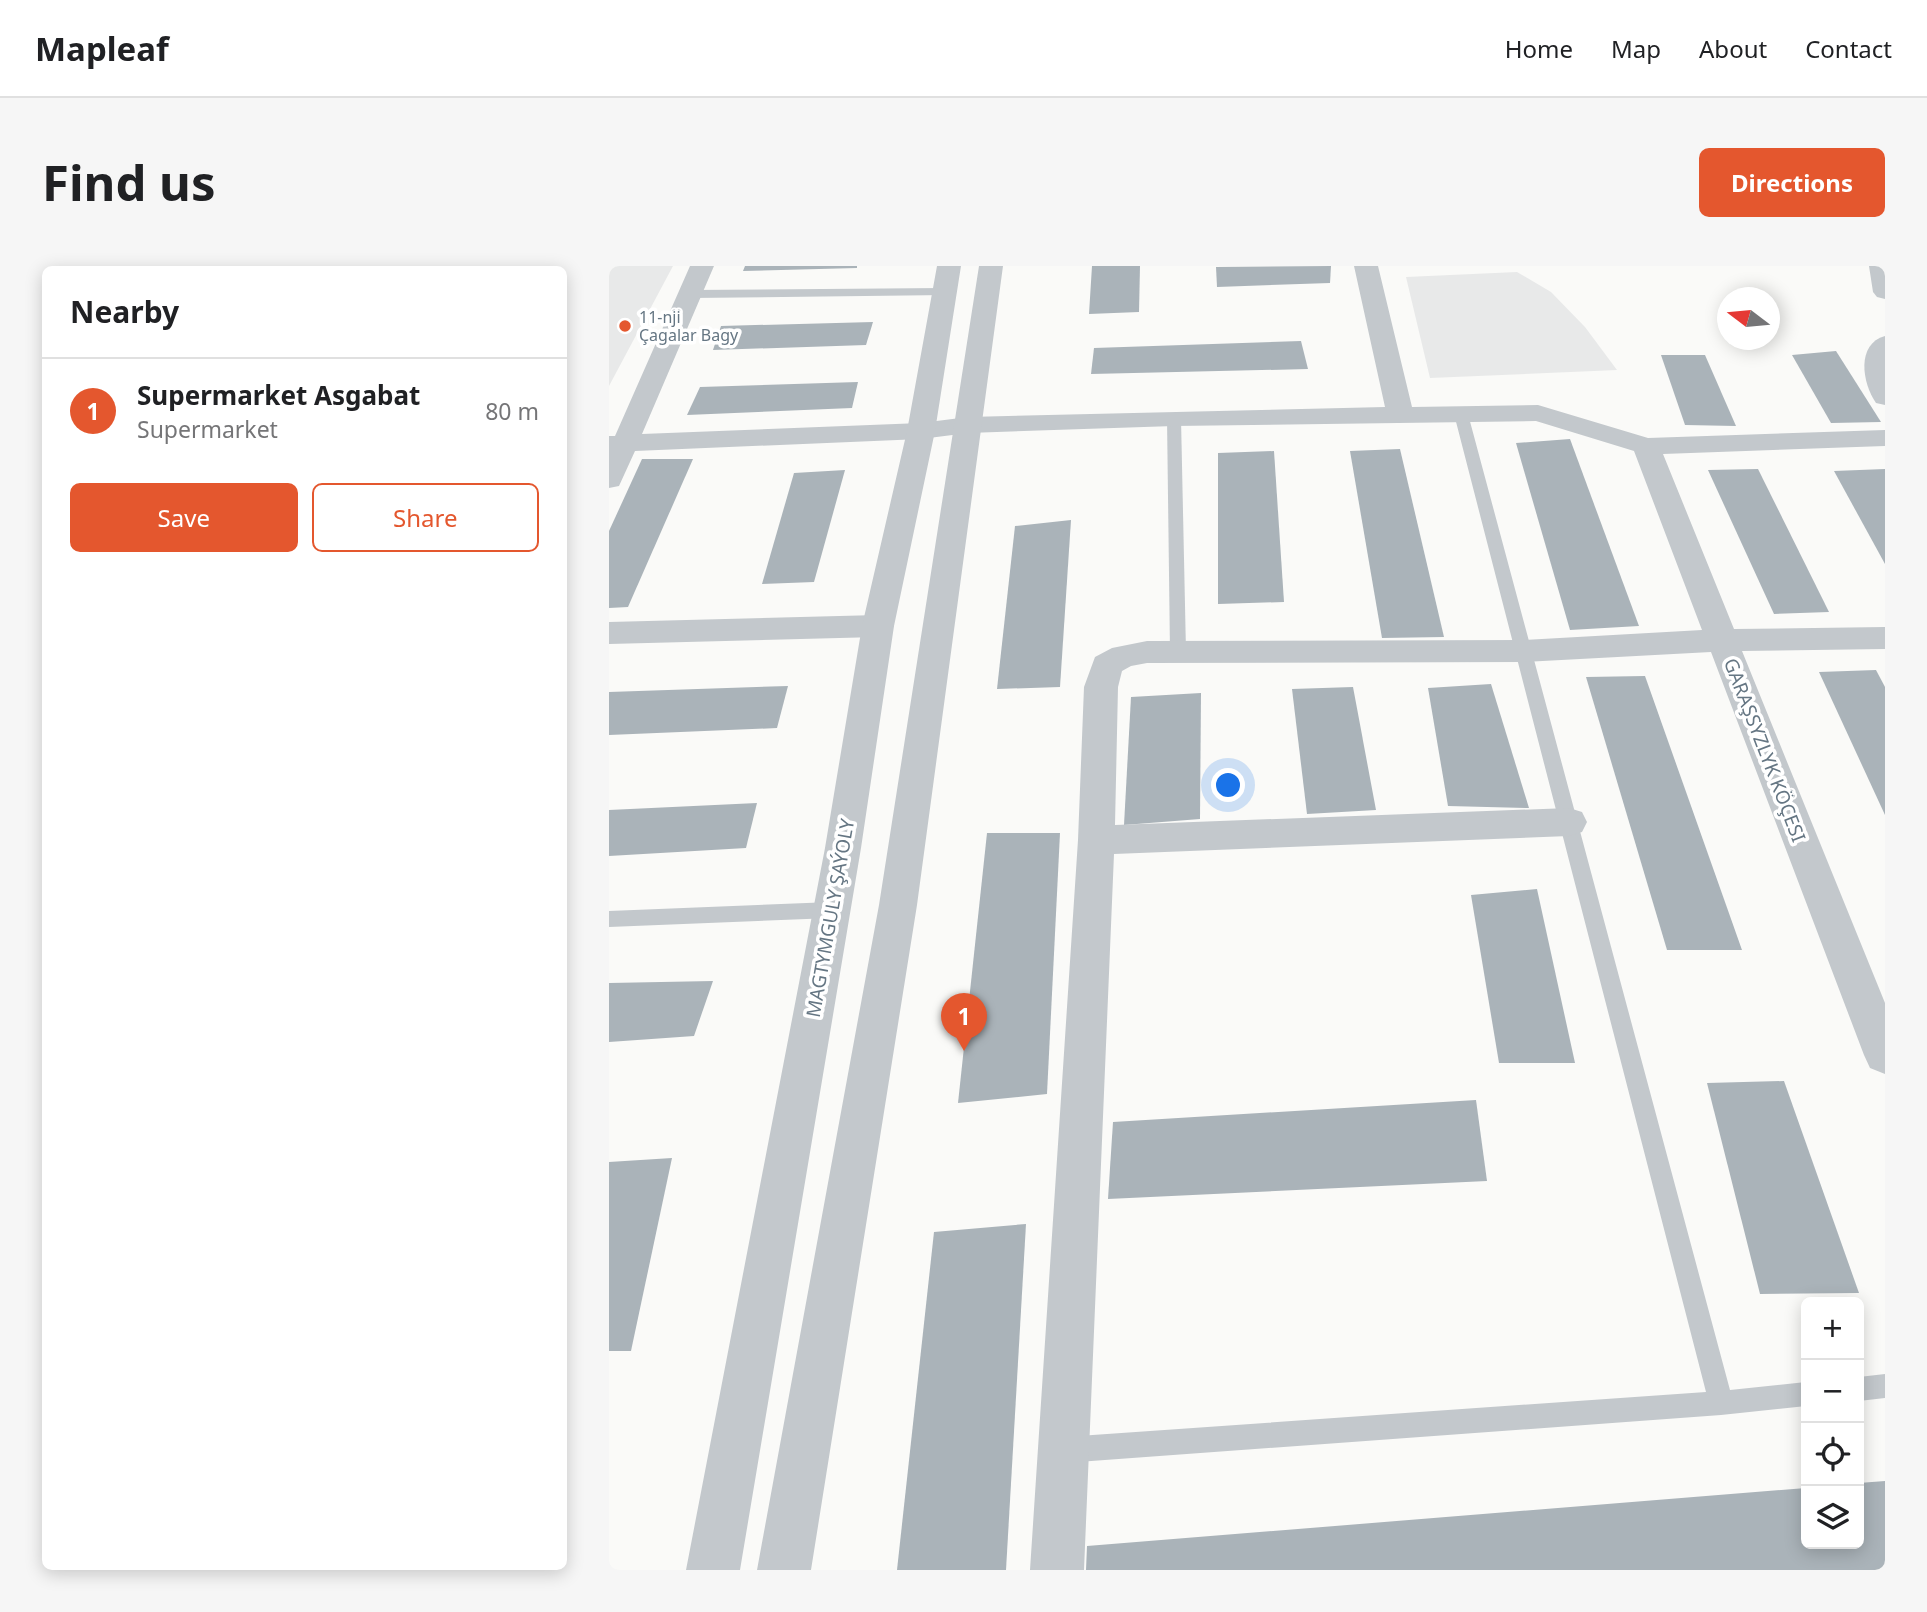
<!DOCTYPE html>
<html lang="en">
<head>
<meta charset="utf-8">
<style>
  :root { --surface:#fff; --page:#f6f6f6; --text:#202124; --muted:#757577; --line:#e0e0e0; --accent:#e4572e }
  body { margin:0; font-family:"Noto Sans",sans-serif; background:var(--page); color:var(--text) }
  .controls { position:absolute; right:21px; bottom:21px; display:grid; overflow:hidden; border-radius:10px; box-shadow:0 4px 18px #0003 }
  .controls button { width:63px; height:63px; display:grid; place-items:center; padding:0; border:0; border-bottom:2px solid var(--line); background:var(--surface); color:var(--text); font:35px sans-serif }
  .compass { position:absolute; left:1108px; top:21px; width:63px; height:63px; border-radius:50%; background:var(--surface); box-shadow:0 4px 18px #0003; rotate:286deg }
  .you { position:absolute; left:620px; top:520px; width:24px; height:24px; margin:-18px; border:5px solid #fff; border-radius:50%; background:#1a73e8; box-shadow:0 0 0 10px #1a73e833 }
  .badge { display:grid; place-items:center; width:46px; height:46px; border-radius:50%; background:var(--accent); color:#fff; font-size:23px; font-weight:700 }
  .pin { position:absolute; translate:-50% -58px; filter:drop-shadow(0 2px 4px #0008) }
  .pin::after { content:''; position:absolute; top:37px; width:24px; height:21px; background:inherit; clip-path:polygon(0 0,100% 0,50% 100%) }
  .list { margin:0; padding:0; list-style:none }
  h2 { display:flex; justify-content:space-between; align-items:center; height:91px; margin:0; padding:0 28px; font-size:30px }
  h2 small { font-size:23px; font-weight:400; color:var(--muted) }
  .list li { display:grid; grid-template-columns:46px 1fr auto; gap:21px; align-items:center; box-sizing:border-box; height:105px; padding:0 28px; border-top:2px solid var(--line) }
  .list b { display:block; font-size:26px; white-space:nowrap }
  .list p { margin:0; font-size:23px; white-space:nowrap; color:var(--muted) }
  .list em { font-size:23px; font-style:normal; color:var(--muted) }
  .actions { display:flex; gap:14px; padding:21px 28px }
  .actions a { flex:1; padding:16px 0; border:2px solid var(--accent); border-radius:10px; text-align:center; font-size:24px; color:var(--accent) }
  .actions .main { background:var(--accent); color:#fff }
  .icon { flex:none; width:38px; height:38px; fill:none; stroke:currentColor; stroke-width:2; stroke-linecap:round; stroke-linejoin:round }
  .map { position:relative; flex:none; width:1276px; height:1304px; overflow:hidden; border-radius:10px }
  header { display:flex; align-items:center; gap:42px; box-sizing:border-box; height:98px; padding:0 35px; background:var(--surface); border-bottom:2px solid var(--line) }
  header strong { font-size:33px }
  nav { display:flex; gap:38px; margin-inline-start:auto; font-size:24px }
  .intro { display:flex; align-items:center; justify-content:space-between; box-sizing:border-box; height:168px; padding:0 42px }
  h1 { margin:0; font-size:49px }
  .button { padding:18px 32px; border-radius:10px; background:var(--accent); color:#fff; font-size:24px; font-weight:700 }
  main { display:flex; gap:42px; padding:0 42px }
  aside { flex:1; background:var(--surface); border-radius:10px; box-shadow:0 4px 18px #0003 }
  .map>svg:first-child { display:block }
  .built { fill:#e8e9e9 }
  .building { fill:#aab3b9 }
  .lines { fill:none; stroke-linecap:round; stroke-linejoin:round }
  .service { fill:#c3c8cc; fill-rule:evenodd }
  .minor { fill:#c3c8cc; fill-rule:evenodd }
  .tertiary { fill:#c3c8cc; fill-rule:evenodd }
  .poi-dot { fill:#e4572e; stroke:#fff; stroke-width:2.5 }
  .labels { text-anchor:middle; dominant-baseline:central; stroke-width:7; stroke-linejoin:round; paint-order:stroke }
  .far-poi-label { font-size:16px; fill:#657683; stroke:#fff; text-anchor:start }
  .street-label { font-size:19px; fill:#657683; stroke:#fff }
</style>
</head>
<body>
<header>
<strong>Mapleaf</strong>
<nav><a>Home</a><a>Map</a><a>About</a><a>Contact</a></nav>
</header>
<div class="intro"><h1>Find us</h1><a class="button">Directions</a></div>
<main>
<aside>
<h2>Nearby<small></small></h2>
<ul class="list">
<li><span class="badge">1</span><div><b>Supermarket Asgabat</b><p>Supermarket</p></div><em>80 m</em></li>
</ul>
<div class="actions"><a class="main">Save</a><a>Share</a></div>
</aside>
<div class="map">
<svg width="1276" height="1304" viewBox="0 0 1276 1304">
  <rect width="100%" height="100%" fill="#fafaf8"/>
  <g class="built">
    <polygon points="0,0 64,0 0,120"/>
    <polygon points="908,6 942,26 976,61 1008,104 821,112 797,11"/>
  </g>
  <g class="building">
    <polygon points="136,0 248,0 248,2 134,5"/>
    <polygon points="483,0 531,0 530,46 480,48"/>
    <polygon points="722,0 721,17 608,21 607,1"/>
    <polygon points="264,56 257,79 104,84 112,60"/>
    <polygon points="692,75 699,103 482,108 485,82"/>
    <polygon points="1227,85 1272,156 1222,157 1183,89"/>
    <polygon points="1052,89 1096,89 1127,160 1076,159"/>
    <polygon points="249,116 243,142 78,149 91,121"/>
    <polygon points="961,173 1030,360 961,364 907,177"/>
    <polygon points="791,183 835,371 773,372 741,185"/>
    <polygon points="665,185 675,336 609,338 609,187"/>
    <polygon points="33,193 84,193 19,341 0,342 0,265"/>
    <polygon points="1149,203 1220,346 1165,348 1099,204"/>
    <polygon points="1276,203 1276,298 1225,205"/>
    <polygon points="236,204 205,316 153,318 185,207"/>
    <polygon points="462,254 451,421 388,423 406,260"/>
    <polygon points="1267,404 1276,421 1276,549 1210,406"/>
    <polygon points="1036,410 1133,684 1058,684 977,411"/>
    <polygon points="882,418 920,542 839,540 819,422"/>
    <polygon points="179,420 168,462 0,469 0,426"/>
    <polygon points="744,421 767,544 698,548 683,423"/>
    <polygon points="592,427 591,553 515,559 522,431"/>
    <polygon points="148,537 137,582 0,590 0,544"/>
    <polygon points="378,567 451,567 438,828 349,837"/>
    <polygon points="928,623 966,797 890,797 862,629"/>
    <polygon points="104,715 85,770 0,776 0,717"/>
    <polygon points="1175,815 1250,1027 1151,1028 1098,817"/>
    <polygon points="867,834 878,915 499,933 504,856"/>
    <polygon points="63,892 22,1085 0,1085 0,896"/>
    <polygon points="417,958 397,1304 288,1304 325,966"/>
    <polygon points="1276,1215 1276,1304 477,1304 478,1280 1197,1222 1197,1278 1250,1278 1250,1217"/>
  </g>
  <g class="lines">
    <g class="service">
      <polygon points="334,22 338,23 338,29 82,32 76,28 82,24"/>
      <polygon points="852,144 859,148 1121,1124 1197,1116 1197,1140 1112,1149 455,1197 446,1193 442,1184 446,1175 455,1171 1097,1126 845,148"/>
      <polygon points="565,148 572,152 577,386 569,392 561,386 558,152"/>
      <polygon points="223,636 230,638 233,644 230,650 223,652 0,661 0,645"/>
      <polygon points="1276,1108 1276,1132 1250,1135 1250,1111"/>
    </g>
    <g class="minor">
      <polygon points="81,0 105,0 33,168 312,157 359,151 776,141 745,0 769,0 803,141 929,139 1039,172 1276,164 1276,180 1054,188 1125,363 1276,361 1276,383 1133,385 1276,737 1276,808 1261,802 1255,789 1102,386 915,396 538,397 522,400 513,405 509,421 506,559 960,542 973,546 978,556 973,566 960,570 505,588 475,1304 421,1304 469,574 475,421 486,391 503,382 538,375 915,374 1093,364 1025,185 927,155 565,160 359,167 312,173 26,185 10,220 0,222 0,170 6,170"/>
      <polygon points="1260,0 1276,0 1276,33 1268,31 1264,26"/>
      <path d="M1276 70V139L1267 137C1253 117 1247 78 1276 70Z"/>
      <polygon points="269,349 280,352 285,360 280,368 269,371 0,378 0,356"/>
    </g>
    <g class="tertiary">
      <polygon points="328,0 352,0 326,165 285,360 252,582 131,1304 77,1304 216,582 253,360 298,165"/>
      <polygon points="370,0 394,0 308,639 202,1304 148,1304 270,639"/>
    </g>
  </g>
  <circle class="poi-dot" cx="16" cy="60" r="7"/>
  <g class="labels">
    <g class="far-poi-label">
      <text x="30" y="51">11-nji<tspan x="30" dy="18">Çagalar Bagy</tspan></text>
    </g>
    <g class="street-label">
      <text transform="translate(1156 484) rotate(69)">GARAŞSYZLYK KÖÇESI</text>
      <text transform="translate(221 652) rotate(-80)">MAGTYMGULY ŞAÝOLY</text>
    </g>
  </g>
</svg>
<div class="controls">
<button>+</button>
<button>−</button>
<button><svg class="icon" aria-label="locate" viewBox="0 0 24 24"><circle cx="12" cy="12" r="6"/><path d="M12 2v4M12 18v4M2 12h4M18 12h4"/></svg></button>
<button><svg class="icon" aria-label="layers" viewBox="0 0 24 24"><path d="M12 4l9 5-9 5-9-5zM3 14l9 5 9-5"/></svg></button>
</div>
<svg class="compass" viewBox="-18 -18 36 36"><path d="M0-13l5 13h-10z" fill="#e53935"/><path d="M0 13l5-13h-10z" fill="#757577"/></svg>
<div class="you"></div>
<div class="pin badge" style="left:355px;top:785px">1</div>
</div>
</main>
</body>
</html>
